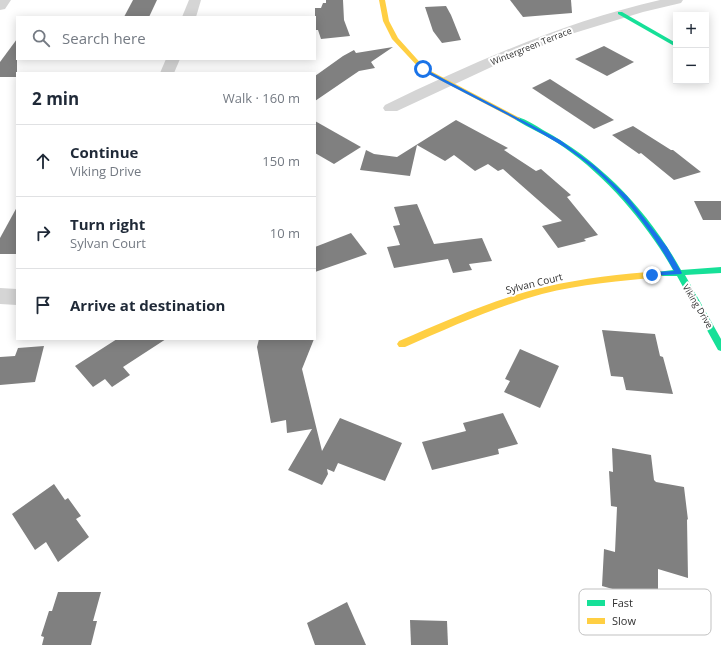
<!DOCTYPE html>
<html lang="en">
<head>
<meta charset="utf-8">
<style>
  :root { --surface:#fff; --page:#f2f2f3; --text:#1f2937; --muted:#747a83; --line:#e0e1e3 }
  body { margin:0; font-family:"Open Sans",sans-serif; background:var(--page); color:var(--text) }
  .controls { position:absolute; right:12px; top:12px; display:grid; overflow:hidden; border-radius:0px; box-shadow:0 2px 10px #0003 }
  .controls button { width:36px; height:36px; display:grid; place-items:center; padding:0; border:0; border-bottom:1px solid var(--line); background:var(--surface); color:var(--text); font:20px sans-serif }
  .stop { position:absolute; width:12px; height:12px; margin:-9px; border:3px solid #1a73e8; border-radius:50%; background:#fff }
  .stop.end { background:#1a73e8; border-color:#fff; box-shadow:0 1px 4px #0008 }
  .list { margin:0; padding:0; list-style:none }
  h2 { display:flex; justify-content:space-between; align-items:center; height:52px; margin:0; padding:0 16px; font-size:17px }
  h2 small { font-size:13px; font-weight:400; color:var(--muted) }
  .list li { display:grid; grid-template-columns:26px 1fr auto; gap:12px; align-items:center; box-sizing:border-box; height:72px; padding:0 16px; border-top:1px solid var(--line) }
  .list b { display:block; font-size:15px; white-space:nowrap }
  .list p { margin:0; font-size:13px; white-space:nowrap; color:var(--muted) }
  .list em { font-size:13px; font-style:normal; color:var(--muted) }
  .icon { flex:none; width:22px; height:22px; fill:none; stroke:currentColor; stroke-width:2; stroke-linecap:round; stroke-linejoin:round }
  .map { position:relative; flex:none; width:721px; height:645px; overflow:hidden }
  .search { position:absolute; background:var(--surface); box-shadow:0 2px 10px #0003; left:16px; top:16px; width:300px; height:44px; display:flex; align-items:center; gap:10px; box-sizing:border-box; padding:0 14px; border-radius:0px; color:var(--muted); font-size:15px }
  .panel { position:absolute; background:var(--surface); box-shadow:0 2px 10px #0003; left:16px; top:72px; width:300px; height:268px; border-radius:0px }
  .map>svg:first-child { display:block }
  .building { fill:#808080 }
  .lines { fill:none; stroke-linecap:round; stroke-linejoin:round }
  .street { fill:#d5d5d5; fill-rule:evenodd }
  .fast { fill:#16e098; fill-rule:evenodd }
  .slow { fill:#ffcf43; fill-rule:evenodd }
  .route { fill:#1a73e8 }
  .labels { text-anchor:middle; dominant-baseline:central; stroke-width:4; stroke-linejoin:round; paint-order:stroke }
  .far-street-label { font-size:9px; fill:#313131; stroke:#fff }
  .street-label { font-size:10px; fill:#313131; stroke:#fff }
  .key { fill:#fff; stroke:#c1c1c1; stroke-width:1 }
  .key-label { font-size:11px; fill:#313131 }
</style>
</head>
<body>
<div class="map">
<svg width="721" height="645" viewBox="0 0 721 645">
  <rect width="100%" height="100%" fill="#fff"/>
  <g class="building">
    <polygon points="133,0 157,0 149,17 124,17"/>
    <polygon points="326,0 343,0 344,20 350,36 321,39 318,30 315,30 315,8 321,8 323,3 326,3"/>
    <polygon points="510,0 571,0 572,13 523,17"/>
    <polygon points="446,6 451,15 461,40 442,43 433,31 425,7"/>
    <polygon points="17,39 17,77 0,77 0,62"/>
    <polygon points="604,46 634,62 607,76 575,59"/>
    <polygon points="393,47 371,62 375,68 359,71 315,101 315,76 343,56 354,50 356,53"/>
    <polygon points="550,79 614,120 594,129 532,88"/>
    <polygon points="456,120 508,148 504,150 536,171 541,169 571,195 567,197 598,235 584,239 586,241 558,248 542,226 562,221 503,169 498,171 488,164 475,171 454,155 445,161 417,145 410,176 360,170 366,150 374,154 397,157"/>
    <polygon points="315,121 361,147 334,164 315,153"/>
    <polygon points="633,126 671,150 673,150 701,172 674,180 641,153 639,154 612,135"/>
    <polygon points="694,201 721,201 721,220 703,220"/>
    <polygon points="417,204 434,244 482,238 492,261 469,264 472,270 453,273 448,259 394,268 387,247 400,245 393,226 400,225 394,207"/>
    <polygon points="17,207 17,254 0,254 0,238"/>
    <polygon points="351,233 367,254 315,272 315,247"/>
    <polygon points="602,330 655,334 660,356 663,357 673,394 626,390 623,377 611,376"/>
    <polygon points="117,339 166,339 123,367 130,375 112,387 105,379 93,387 75,366"/>
    <polygon points="259,339 314,339 302,369 322,451 340,418 402,443 385,481 338,463 334,472 327,469 328,474 322,485 288,470 312,429 287,433 286,420 271,423 257,347"/>
    <polygon points="44,346 35,382 0,385 0,357 15,356 18,348"/>
    <polygon points="520,349 559,366 540,408 504,392 510,381 505,379"/>
    <polygon points="503,413 518,444 498,449 499,454 432,470 422,442 466,431 463,423"/>
    <polygon points="612,448 651,455 654,480 656,482 684,487 688,520 687,519 688,578 658,569 658,602 602,586 604,549 615,552 617,507 611,506 609,471 613,472"/>
    <polygon points="54,484 65,500 68,498 81,516 76,519 89,537 58,562 46,542 35,550 12,514"/>
    <polygon points="58,592 101,592 93,621 97,621 91,645 42,645 44,637 41,636 49,611 52,611"/>
    <polygon points="347,602 366,645 315,645 307,623"/>
    <polygon points="410,620 447,621 448,645 411,645"/>
  </g>
  <g class="lines">
    <g class="street">
      <polygon points="0,0 11,0 5,9 0,10"/>
      <polygon points="189,0 201,0 196,17 182,17"/>
      <path d="M660 0H683L681 3 643 12 571 34 500 63 397 111H385L383 108 385 105C474 62 564 22 660 0Z"/>
      <polygon points="166,59 180,59 174,73 160,73"/>
      <polygon points="0,288 17,289 17,305 0,304"/>
    </g>
    <g class="fast">
      <polygon points="618,12 622,12 676,43 676,47 618,14"/>
      <path d="M518 117C527 120 535 125 543 130 601 161 649 212 681 270L721 267V273L685 275 721 339V351L718 350 677 276H657L656 274 657 272 673 270C646 222 603 172 556 142 543 134 529 128 516 120L515 119Z"/>
    </g>
    <g class="slow">
      <polygon points="379,0 385,0 389,21 398,38 425,68 520,118 520,120 516,120 421,70 392,39 383,21"/>
      <path d="M660 271 664 274 660 277C621 281 581 284 542 294 495 307 450 327 405 347H399L397 344 399 341C446 321 494 299 545 287 583 278 621 274 660 271Z"/>
    </g>
  </g>
  <path class="route" d="M423 68 560 140 595 166 627 196 667 247 682 273 681 274 649 276V275L652 272 674 271C647 221 606 171 556 142 512 116 466 94 421 70Z"/>
  <g class="labels">
    <g class="far-street-label">
      <text transform="translate(531 46) rotate(-22)">Wintergreen Terrace</text>
      <text transform="translate(698 306) rotate(59)">Viking Drive</text>
    </g>
    <g class="street-label">
      <text transform="translate(534 283) rotate(-14)">Sylvan Court</text>
    </g>
  </g>
  <rect x="579" y="589" width="132" height="46" rx="6" class="key"/>
  <rect x="587" y="600" width="18" height="6" fill="#16e098"/>
  <rect x="587" y="618" width="18" height="6" fill="#ffcf43"/>
  <g class="key-label">
    <text x="612" y="607">Fast</text>
    <text x="612" y="625">Slow</text>
  </g>
</svg>
<div class="controls">
<button>+</button>
<button>−</button>
</div>
<div class="stop" style="left:423px;top:69px"></div>
<div class="stop end" style="left:652px;top:275px"></div>
<div class="search"><svg class="icon" aria-label="search" viewBox="0 0 24 24"><circle cx="10" cy="10" r="6"/><path d="M15 15l6 6"/></svg>Search here</div>
<section class="panel">
<h2>2 min<small>Walk · 160 m</small></h2>
<ul class="list">
<li><svg class="icon" aria-label="ahead" viewBox="0 0 24 24"><path d="M12 20V5M6 11l6-6 6 6"/></svg><div><b>Continue</b><p>Viking Drive</p></div><em>150 m</em></li>
<li><svg class="icon" aria-label="right" viewBox="0 0 24 24"><path d="M7 20v-9h11M14 6l5 5-5 5"/></svg><div><b>Turn right</b><p>Sylvan Court</p></div><em>10 m</em></li>
<li><svg class="icon" aria-label="arrive" viewBox="0 0 24 24"><path d="M6 21V4h12l-3 4 3 4H6"/></svg><div><b>Arrive at destination</b></div></li>
</ul>
</section>
</div>
</body>
</html>
